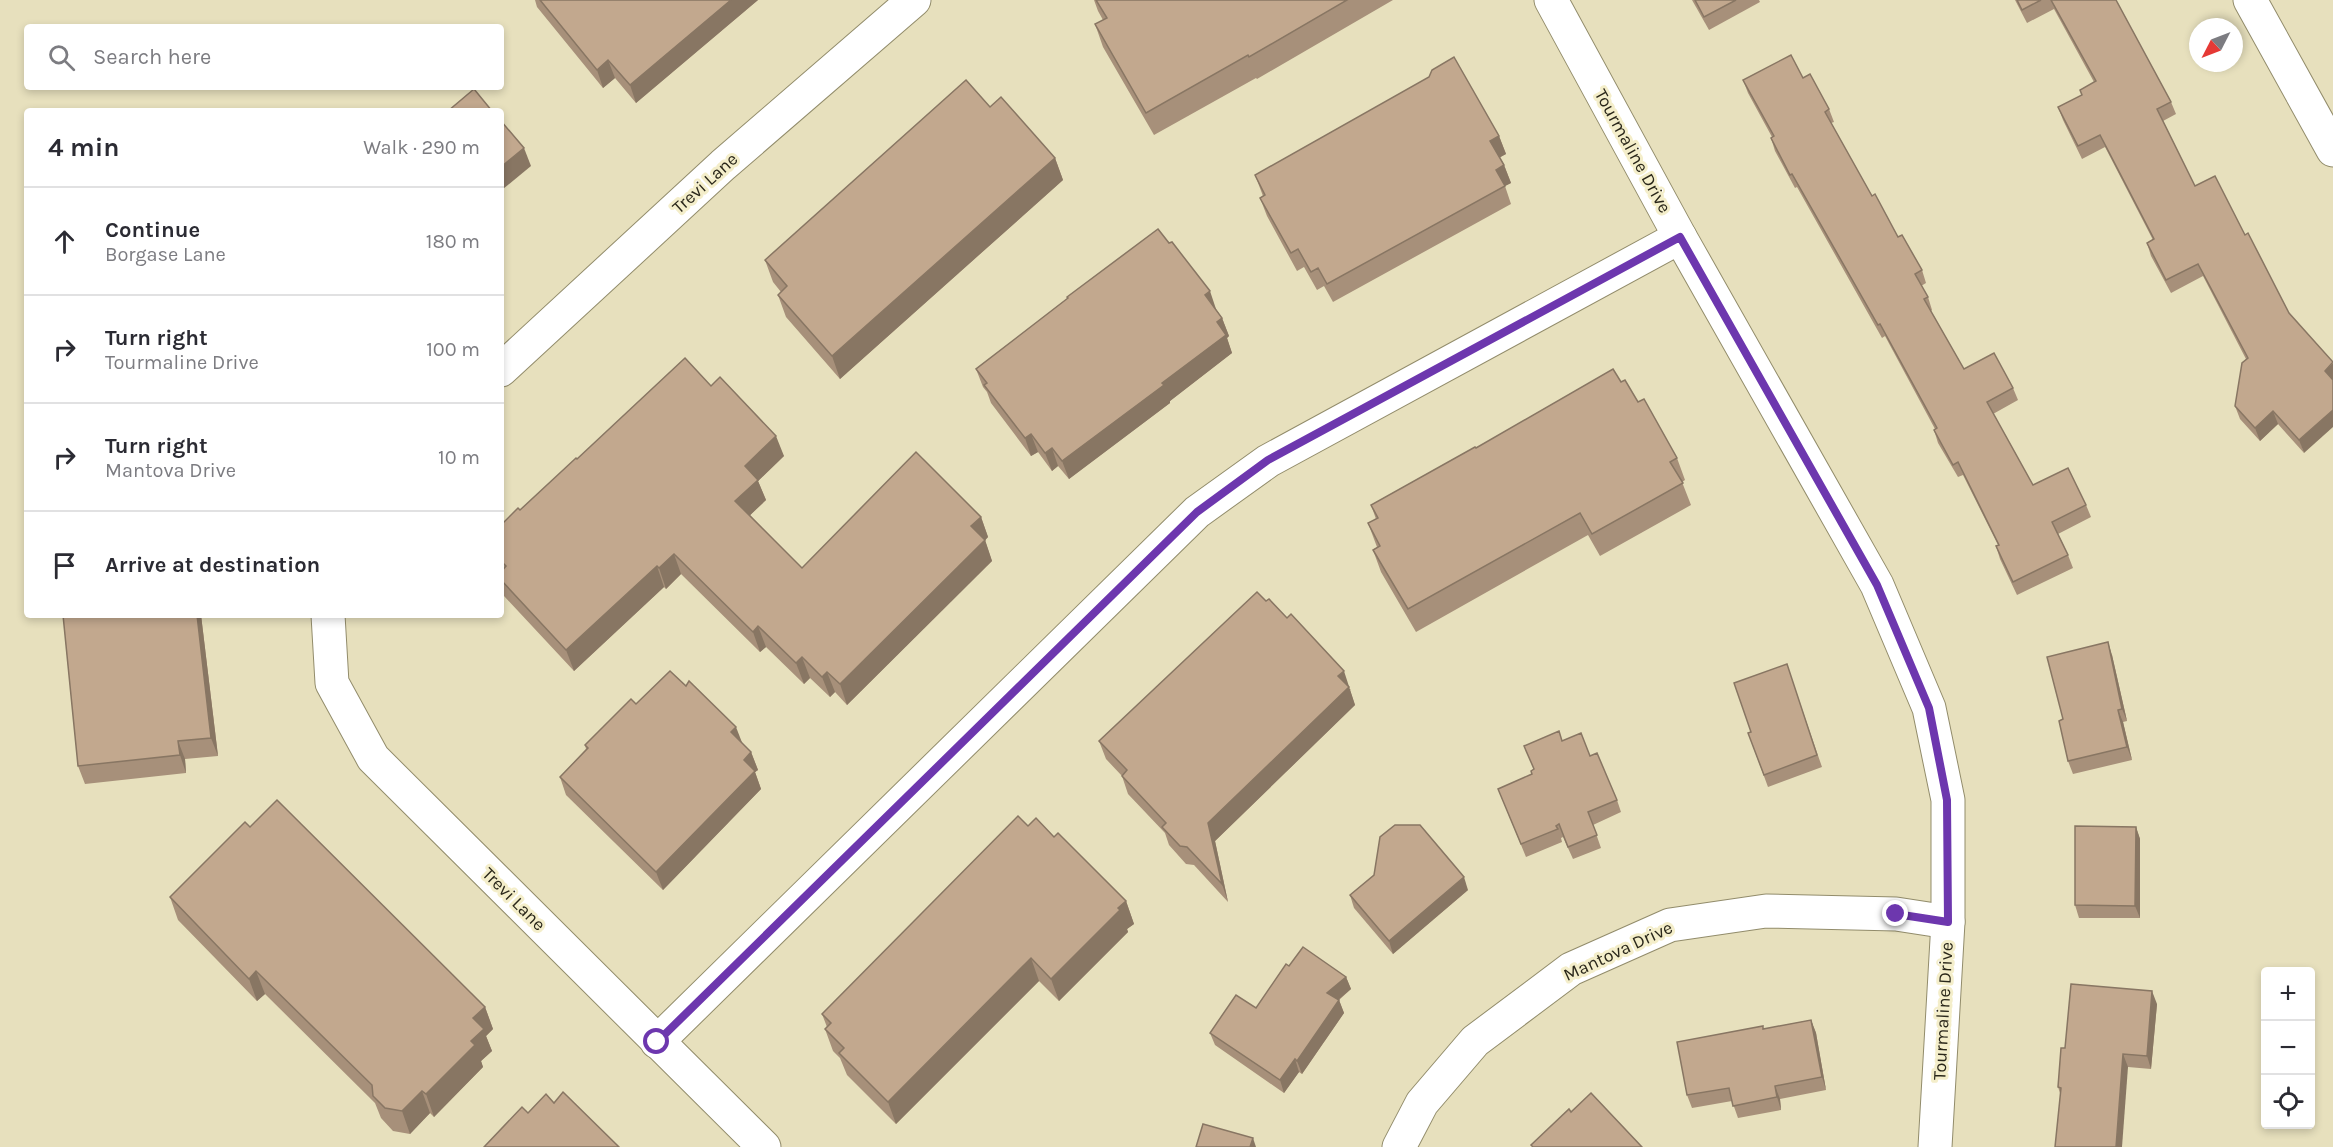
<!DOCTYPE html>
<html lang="en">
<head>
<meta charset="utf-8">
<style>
  :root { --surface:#fff; --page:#f2f2f3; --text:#2b2b33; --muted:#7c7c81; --line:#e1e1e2 }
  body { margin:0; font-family:Karla,sans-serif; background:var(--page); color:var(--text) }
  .controls { position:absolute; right:18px; bottom:18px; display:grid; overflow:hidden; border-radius:6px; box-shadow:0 3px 9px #0003 }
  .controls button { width:54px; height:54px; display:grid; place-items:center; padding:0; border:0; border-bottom:2px solid var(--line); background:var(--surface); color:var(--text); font:30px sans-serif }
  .compass { position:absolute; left:2189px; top:18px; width:54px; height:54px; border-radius:50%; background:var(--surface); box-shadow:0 3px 9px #0003; rotate:228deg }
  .stop { position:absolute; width:18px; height:18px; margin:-14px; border:4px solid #6d37ae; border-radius:50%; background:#fff }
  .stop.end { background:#6d37ae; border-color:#fff; box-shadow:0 2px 6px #0008 }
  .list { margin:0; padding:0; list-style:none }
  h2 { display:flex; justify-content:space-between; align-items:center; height:78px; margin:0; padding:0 24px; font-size:26px }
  h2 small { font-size:20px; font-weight:400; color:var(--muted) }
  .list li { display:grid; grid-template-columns:39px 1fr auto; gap:18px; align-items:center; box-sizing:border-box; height:108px; padding:0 24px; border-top:2px solid var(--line) }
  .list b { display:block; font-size:22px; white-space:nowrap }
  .list p { margin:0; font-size:20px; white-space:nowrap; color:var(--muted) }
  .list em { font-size:20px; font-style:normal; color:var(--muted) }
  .icon { flex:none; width:33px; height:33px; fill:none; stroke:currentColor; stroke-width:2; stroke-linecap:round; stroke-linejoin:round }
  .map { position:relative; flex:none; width:2333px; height:1147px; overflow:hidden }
  .search { position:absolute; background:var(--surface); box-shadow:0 3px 9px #0003; left:24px; top:24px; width:480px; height:66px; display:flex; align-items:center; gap:15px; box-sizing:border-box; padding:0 21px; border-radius:6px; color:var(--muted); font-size:22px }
  .panel { position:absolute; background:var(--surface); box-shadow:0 3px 9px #0003; left:24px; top:108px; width:480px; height:510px; border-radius:6px }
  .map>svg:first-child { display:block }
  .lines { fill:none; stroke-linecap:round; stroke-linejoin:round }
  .minor-casing { stroke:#928c6b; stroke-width:35 }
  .minor { stroke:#fff; stroke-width:33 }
  .wall { fill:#a7907a }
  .shaded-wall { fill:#887663 }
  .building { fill:#c2a88e; stroke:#887663; stroke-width:1.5 }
  .route { stroke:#6d37ae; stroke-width:8 }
  .labels { text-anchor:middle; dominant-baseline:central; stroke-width:6; stroke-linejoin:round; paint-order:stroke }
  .street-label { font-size:18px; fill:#2a271a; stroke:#f4eeca }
</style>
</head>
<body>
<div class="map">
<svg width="2333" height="1147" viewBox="0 0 2333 1147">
  <rect width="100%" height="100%" fill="#e7e0bd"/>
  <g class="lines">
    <g class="minor-casing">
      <g id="minor">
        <polyline points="1551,0 1680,237 1877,585 1929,708 1948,800 1948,922 1935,1147"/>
        <polyline points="2250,0 2333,150"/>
        <polyline points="501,370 723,165 914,0"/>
        <polyline points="328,615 332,683 373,758 764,1147"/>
        <polyline points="657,1042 1197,512 1268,461 1680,237"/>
        <polyline points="1399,1147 1422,1103 1475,1041 1571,969 1670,925 1766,911 1896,914 1948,922"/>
      </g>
    </g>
    <use href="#minor" class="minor"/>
  </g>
  <g class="wall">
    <polygon points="535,0 758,0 636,103 615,78 603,88 537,7"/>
    <polygon points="1094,0 1393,0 1257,79 1256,78 1154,135 1103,47 1095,24 1103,20 1098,11"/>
    <polygon points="1692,0 1759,0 1760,2 1709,30"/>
    <polygon points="2015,0 2116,0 2171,102 2176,114 2163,121 2195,186 2215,176 2304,453 2278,424 2260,441 2240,419 2235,406 2246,359 2203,276 2171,293 2151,256 2147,243 2153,240 2105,147 2082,159 2063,120 2058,107 2082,95 2094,82 2054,9 2027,23"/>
    <polygon points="1803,78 1829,109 1834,122 1831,123 1872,196 1898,237 1922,270 1926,283 1921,286 1928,297 1932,310 1931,311 1964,369 2013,388 2018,400 1993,414 2033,485 2086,505 2091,517 2058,534 2068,555 2073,568 2017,595 2000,559 1996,546 1998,545 1963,475 1958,477 1938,443 1934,430 1935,429 1885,336 1882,338 1797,187 1795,188 1775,151 1771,138 1772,137 1748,93 1743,80"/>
    <polygon points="990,107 1055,158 1063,180 840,379 786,317 778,295 781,292 773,282 765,260"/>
    <polygon points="1499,136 1506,154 1500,157 1504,165 1511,183 1505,186 1511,204 1333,302 1324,286 1317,290 1304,267 1297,271 1267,216 1260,198 1263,196 1255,175"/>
    <polygon points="1067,297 1216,309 1222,318 1229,336 1227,338 1232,353 1170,401 1170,403 1069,479 1058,466 1052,471 1038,452 1031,456 991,403 987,392 983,387 976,369 1068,298"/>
    <polygon points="1621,382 1638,402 1677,458 1685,480 1682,482 1691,505 1600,556 1588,535 1416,632 1381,572 1373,550 1377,547 1368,523 1376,519 1371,505 1476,448"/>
    <polygon points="711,386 784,456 758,481 766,500 750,515 802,568 981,517 988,537 985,540 992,561 847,705 835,692 830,697 810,678 804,684 766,647 760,652 681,574 666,589 664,587 574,671 504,596 501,588 501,525 520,510 577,459"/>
    <polygon points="63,615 201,615 218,756 185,759 186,773 85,784 78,766"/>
    <polygon points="2112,655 2127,721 2123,722 2132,760 2073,774 2068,761 2063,719"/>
    <polygon points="1791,677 1822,767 1768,787 1748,733 1751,732"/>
    <polygon points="1351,689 1350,690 1355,705 1215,841 1228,902 1194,865 1186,864 1169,845 1165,833 1128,794 1122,776 1106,759 1099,741"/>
    <polygon points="636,704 742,743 751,752 758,770 755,772 761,789 663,890 566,795 560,777 586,749 585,745"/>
    <polygon points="1562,741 1590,756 1617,800 1621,812 1593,825 1601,848 1573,859 1563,837 1561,838 1562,842 1526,857 1498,789 1532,774 1531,771 1534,769 1524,746"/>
    <polygon points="1028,826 1054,837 1126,901 1134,924 1127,929 1128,932 1059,1001 1039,981 896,1124 847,1075 840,1058 833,1051 825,1029 827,1027 822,1014"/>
    <polygon points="250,827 485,1007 493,1029 486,1036 492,1051 481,1061 483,1067 434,1117 430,1113 410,1134 393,1131 381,1118 375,1103 265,994 257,1001 178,920 170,897"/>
    <polygon points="2136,827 2140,839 2140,918 2079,918 2075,905"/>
    <polygon points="1468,890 1393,954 1354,908 1350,895"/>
    <polygon points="1289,966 1346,977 1351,989 1339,1000 1344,1013 1302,1074 1299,1072 1284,1093 1215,1045 1210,1033 1256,1008"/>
    <polygon points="2157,1004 2151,1069 2128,1067 2060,1093 2058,1087 2065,1048"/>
    <polygon points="1811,1020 1816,1033 1826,1090 1780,1099 1781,1110 1738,1118 1732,1101 1692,1108 1687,1095 1764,1029"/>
  </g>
  <g class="shaded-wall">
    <polygon points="731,0 758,0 636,103 630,85"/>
    <polygon points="608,60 615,78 603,88 597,70"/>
    <polygon points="1499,136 1506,154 1497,159 1490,141"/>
    <polygon points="524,148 531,166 503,189 501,182 501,167"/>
    <polygon points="1055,158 1063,180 840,379 832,356"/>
    <polygon points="1504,165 1511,183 1505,186 1496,170"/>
    <polygon points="1210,291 1216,309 1211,313 1205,295"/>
    <polygon points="1222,318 1229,336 1227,338 1232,353 1170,401 1170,403 1069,479 1062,461"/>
    <polygon points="2333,363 2333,380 2325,371"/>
    <polygon points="2333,410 2333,427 2304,453 2299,440"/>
    <polygon points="2273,411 2278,424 2260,441 2255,428"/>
    <polygon points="1031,434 1038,452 1031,456 1025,438"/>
    <polygon points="776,436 784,456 758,481 766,500 743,522 735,501 745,466"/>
    <polygon points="1052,448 1058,466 1052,471 1045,453"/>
    <polygon points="981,517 988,537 979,547 971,526"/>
    <polygon points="985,540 992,561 847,705 840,684"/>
    <polygon points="674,554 681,574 666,589 659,568"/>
    <polygon points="657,566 664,587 574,671 566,650"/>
    <polygon points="197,615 201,615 218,756 211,738"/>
    <polygon points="758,626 766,647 760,652 753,632"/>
    <polygon points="2108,642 2112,655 2127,721 2122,709"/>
    <polygon points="802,657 810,678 804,684 796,663"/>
    <polygon points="1344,671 1355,705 1215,841 1228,902 1222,884 1208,823 1338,676"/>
    <polygon points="827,672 835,692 830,697 822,677"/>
    <polygon points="2118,710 2123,722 2132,760 2127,747"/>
    <polygon points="736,727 743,745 731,732"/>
    <polygon points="178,741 185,759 186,773 180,755"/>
    <polygon points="751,752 758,770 755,772 761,789 663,890 656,872"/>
    <polygon points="2136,827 2140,839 2140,918 2135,906"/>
    <polygon points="1464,877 1468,890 1393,954 1389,941"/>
    <polygon points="1126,901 1134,924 1127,929 1128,932 1059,1001 1051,979 1118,908"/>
    <polygon points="1031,958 1039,981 896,1124 888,1102"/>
    <polygon points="256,971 265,994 257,1001 249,979"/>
    <polygon points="1346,977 1351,989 1331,1006 1327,993"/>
    <polygon points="2152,991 2157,1004 2151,1069 2147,1056"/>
    <polygon points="1339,1000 1344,1013 1302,1074 1297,1061"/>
    <polygon points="485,1007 493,1029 486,1036 492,1051 481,1061 483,1067 434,1117 426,1094 471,1041 473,1018"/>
    <polygon points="1811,1020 1816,1033 1826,1090 1822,1077"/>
    <polygon points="2123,1054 2128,1067 2122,1147 2116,1147"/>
    <polygon points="1295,1059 1299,1072 1284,1093 1280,1080"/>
    <polygon points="1775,1086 1780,1099 1781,1110 1777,1097"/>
    <polygon points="422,1091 430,1113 410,1134 402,1111"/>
    <polygon points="1253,1138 1256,1147 1250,1147"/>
  </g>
  <g class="building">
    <polygon points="540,0 731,0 630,85 608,60 597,70"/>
    <polygon points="1096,0 1347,0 1249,57 1248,55 1146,113 1095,24 1107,18"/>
    <polygon points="1695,0 1736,0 1704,17"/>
    <polygon points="2017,0 2041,0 2022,10"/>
    <polygon points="2051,0 2116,0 2171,102 2157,109 2195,186 2215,176 2245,235 2248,233 2289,313 2333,362 2325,371 2333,380 2333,410 2299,440 2273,411 2255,428 2235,406 2242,363 2248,358 2198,264 2166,280 2147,243 2154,239 2100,135 2078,146 2058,107 2082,95 2080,90 2096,81"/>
    <polygon points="1791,55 1803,78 1810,74 1829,109 1825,112 1872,196 1875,194 1898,237 1902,235 1922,270 1915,274 1928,297 1924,299 1964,369 1994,353 2013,388 1987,402 2033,485 2068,468 2086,505 2052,522 2068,555 2013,582 1996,546 1999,545 1958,462 1953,465 1934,430 1937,428 1880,324 1878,325 1792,174 1790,175 1771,138 1774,136 1743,80"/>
    <polygon points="1454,57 1499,136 1490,141 1504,165 1496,170 1505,186 1327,284 1318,268 1311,272 1298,249 1291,253 1260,198 1265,195 1255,175 1429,77 1432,70"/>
    <polygon points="966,80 990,107 1001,97 1055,158 832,356 778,295 787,286 765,260"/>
    <polygon points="474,89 492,111 448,111"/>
    <polygon points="501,121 524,148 501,167"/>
    <polygon points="1158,229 1169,243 1172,242 1210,291 1205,295 1222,318 1217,322 1226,335 1162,383 1164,385 1062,461 1052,448 1045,453 1031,434 1025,438 984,385 987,383 976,369 1068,298 1067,297"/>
    <polygon points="685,358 711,386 720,377 776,436 745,466 758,480 735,501 802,568 916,452 981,517 971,526 985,540 840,684 827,672 822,677 802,657 796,663 758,626 753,632 674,554 659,568 657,566 566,650 501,580 501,572 506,566 501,561 501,525 518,508 520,510 576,458 577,459"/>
    <polygon points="1613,369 1621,382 1625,380 1638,402 1644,399 1677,458 1670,462 1683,483 1592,534 1580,513 1408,609 1373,550 1380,546 1368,523 1378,518 1371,505 1475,447 1476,448"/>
    <polygon points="1257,592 1266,601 1269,599 1287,618 1291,614 1344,671 1338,676 1349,687 1208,823 1222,884 1187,847 1180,846 1162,827 1166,823 1122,776 1127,770 1099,741"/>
    <polygon points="63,615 197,615 211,738 178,741 180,755 78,766"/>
    <polygon points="2108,642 2122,709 2118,710 2127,747 2068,761 2059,721 2063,719 2047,657"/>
    <polygon points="1787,664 1817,755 1764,775 1748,733 1751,732 1734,683"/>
    <polygon points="670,671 686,686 689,681 736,727 731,732 751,752 744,760 755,771 656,872 560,777 588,748 585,745 631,699 636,704"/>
    <polygon points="1559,731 1562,741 1581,733 1590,756 1597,753 1617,800 1588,812 1597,835 1568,847 1559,824 1556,826 1558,829 1521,844 1498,789 1532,774 1531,771 1534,769 1524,746"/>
    <polygon points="277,800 485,1007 473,1018 484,1029 471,1041 475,1045 426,1094 422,1091 402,1111 385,1108 373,1096 372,1085 256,971 249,979 170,897 245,822 250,827"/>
    <polygon points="1018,816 1028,826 1036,818 1054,837 1058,833 1126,901 1118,908 1120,910 1051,979 1031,958 888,1102 839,1053 844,1048 825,1029 831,1023 822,1014"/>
    <polygon points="1395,825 1420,825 1464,877 1389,941 1350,895 1374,875 1380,837"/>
    <polygon points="2075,826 2136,827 2135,906 2075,905"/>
    <polygon points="1303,947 1346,977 1327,993 1339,1000 1297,1061 1295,1059 1280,1080 1210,1033 1236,995 1256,1008 1286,964 1289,966"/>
    <polygon points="2071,984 2152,991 2147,1056 2123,1054 2116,1147 2055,1147 2061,1088 2058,1087 2061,1048 2065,1048"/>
    <polygon points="1811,1020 1822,1077 1775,1086 1777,1097 1733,1106 1729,1088 1687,1095 1677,1042 1763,1026 1763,1029"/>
    <polygon points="563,1092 619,1147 484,1147 522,1107 528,1113 546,1094 554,1103"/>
    <polygon points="1591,1093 1642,1147 1533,1147 1531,1145 1569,1109 1571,1112"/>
    <polygon points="1203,1124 1253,1138 1250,1147 1196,1147"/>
  </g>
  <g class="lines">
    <polyline class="route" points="657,1042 1197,512 1268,460 1680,237 1877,585 1929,708 1947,800 1948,922 1896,914"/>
  </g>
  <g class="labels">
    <g class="street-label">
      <text transform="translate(1633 151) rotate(61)">Tourmaline Drive</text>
      <text transform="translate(705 183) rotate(-42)">Trevi Lane</text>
      <text transform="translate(514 899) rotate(45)">Trevi Lane</text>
      <text transform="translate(1618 951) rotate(-25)">Mantova Drive</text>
      <text transform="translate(1943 1011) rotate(-87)">Tourmaline Drive</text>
    </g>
  </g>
</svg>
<div class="controls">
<button>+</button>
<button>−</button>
<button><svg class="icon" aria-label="locate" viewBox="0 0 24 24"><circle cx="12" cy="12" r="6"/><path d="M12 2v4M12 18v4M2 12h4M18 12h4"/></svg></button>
</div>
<svg class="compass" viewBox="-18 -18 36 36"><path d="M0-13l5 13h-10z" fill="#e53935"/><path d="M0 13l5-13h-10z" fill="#7c7c81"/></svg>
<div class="stop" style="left:657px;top:1042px"></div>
<div class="stop end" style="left:1896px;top:914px"></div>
<div class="search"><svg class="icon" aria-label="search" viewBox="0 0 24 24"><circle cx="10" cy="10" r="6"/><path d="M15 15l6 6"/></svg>Search here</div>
<section class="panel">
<h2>4 min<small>Walk · 290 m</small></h2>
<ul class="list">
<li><svg class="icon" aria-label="ahead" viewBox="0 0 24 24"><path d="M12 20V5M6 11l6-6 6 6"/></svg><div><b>Continue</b><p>Borgase Lane</p></div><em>180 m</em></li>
<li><svg class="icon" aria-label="right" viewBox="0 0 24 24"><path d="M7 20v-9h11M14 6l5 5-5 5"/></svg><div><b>Turn right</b><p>Tourmaline Drive</p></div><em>100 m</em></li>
<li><svg class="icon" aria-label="right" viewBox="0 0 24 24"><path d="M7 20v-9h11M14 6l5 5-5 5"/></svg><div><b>Turn right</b><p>Mantova Drive</p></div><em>10 m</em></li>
<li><svg class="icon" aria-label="arrive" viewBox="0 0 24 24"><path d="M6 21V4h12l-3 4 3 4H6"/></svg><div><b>Arrive at destination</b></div></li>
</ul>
</section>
</div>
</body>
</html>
